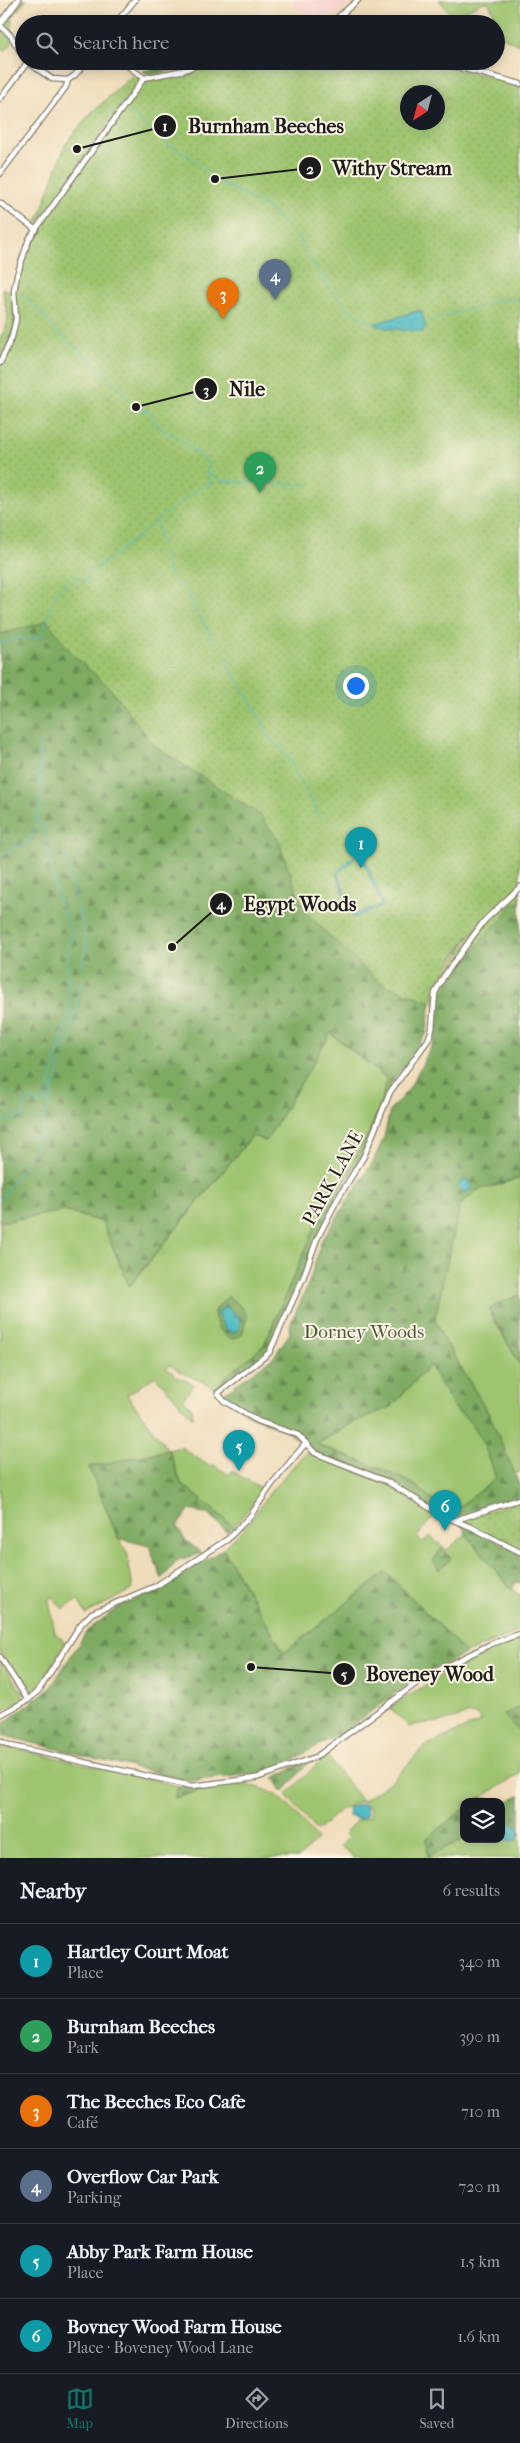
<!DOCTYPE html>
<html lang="en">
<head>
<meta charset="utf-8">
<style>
  :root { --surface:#171b24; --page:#242831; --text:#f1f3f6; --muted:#9ea1a6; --line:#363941; --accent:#0f766e }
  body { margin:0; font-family:"IM FELL French Canon",serif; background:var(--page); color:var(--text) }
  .controls { position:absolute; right:15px; bottom:15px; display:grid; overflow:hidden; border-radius:10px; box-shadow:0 2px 12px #0003 }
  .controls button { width:45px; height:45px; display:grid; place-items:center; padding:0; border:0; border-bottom:1px solid var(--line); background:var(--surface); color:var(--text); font:25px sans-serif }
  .compass { position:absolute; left:400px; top:85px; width:45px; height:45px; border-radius:50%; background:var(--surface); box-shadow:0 2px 12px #0003; rotate:216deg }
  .you { position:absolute; left:355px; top:685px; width:18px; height:18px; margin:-12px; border:4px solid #fff; border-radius:50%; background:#1a73e8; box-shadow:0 0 0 8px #1a73e833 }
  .badge { display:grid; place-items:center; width:32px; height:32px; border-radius:50%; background:var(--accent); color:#fff; font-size:16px; font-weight:700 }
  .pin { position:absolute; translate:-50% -41px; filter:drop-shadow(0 1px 2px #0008) }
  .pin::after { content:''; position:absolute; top:26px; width:18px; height:15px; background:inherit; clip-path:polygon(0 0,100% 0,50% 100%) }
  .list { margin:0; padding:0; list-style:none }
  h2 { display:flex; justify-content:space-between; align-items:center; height:65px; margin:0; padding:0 20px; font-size:21px }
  h2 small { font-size:16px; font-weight:400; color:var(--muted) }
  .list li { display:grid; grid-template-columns:32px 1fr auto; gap:15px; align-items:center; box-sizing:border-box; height:75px; padding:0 20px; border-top:1px solid var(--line) }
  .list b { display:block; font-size:19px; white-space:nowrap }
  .list p { margin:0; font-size:16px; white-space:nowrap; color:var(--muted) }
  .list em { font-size:16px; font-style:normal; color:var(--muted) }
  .icon { flex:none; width:28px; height:28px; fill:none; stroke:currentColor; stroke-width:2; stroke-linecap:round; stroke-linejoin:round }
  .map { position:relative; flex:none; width:520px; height:1858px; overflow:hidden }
  .search { position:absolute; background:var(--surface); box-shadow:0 2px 12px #0003; left:15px; right:15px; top:15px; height:55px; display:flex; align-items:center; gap:12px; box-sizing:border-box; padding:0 18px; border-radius:28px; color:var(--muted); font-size:19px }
  .sheet { height:515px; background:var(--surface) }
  nav { display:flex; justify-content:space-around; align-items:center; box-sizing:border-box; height:70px; border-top:1px solid var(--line); background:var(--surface); font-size:14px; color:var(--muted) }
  nav a { display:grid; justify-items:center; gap:2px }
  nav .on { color:var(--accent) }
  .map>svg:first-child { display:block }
  .built { fill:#f7d0cd }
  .grass { fill:#9ec46f; stroke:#5d7046; fill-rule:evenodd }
  .forest { fill:url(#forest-firs); stroke:#4d633f; fill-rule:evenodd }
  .park { fill:url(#park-dots); stroke:#5d7046; fill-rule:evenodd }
  .water { fill:url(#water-ripples); stroke:#346b6f }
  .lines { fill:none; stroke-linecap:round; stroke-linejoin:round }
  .stream { stroke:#4bbac2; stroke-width:1 }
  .minor-casing { stroke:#867c6b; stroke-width:7 }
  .major-casing { stroke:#867c6b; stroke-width:8 }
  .minor { stroke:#fff; stroke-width:4.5 }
  .major { stroke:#fff; stroke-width:5.5 }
  .labels { text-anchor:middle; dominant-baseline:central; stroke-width:4; stroke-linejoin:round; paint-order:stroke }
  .street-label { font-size:19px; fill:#1c1c1c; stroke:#fcf5e5 }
  .park-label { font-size:19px; fill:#4a5739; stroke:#fcf5e5 }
  .leader { fill:none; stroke:#1c1c1c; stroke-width:2 }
  .callout-dot { fill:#1c1c1c; stroke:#fcf5e5; stroke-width:2 }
  .mark-label { font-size:15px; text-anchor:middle; font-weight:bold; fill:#fff }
  .callout-label { font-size:20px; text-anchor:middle; font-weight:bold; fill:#1c1c1c; stroke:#fcf5e5; stroke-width:4; stroke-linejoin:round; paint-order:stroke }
</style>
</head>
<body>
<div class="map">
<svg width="520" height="1858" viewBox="0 0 520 1858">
  <defs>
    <pattern id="forest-firs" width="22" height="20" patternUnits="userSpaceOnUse" patternTransform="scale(1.25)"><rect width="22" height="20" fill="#7eaa62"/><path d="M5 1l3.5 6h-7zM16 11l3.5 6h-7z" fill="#668a50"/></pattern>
    <pattern id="park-dots" width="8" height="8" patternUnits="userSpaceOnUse" patternTransform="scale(1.25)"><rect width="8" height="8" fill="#9ec46f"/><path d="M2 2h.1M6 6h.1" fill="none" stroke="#88a860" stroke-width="1.8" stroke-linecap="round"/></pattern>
    <pattern id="water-ripples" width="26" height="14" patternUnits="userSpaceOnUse" patternTransform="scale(1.25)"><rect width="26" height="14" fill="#4bbac2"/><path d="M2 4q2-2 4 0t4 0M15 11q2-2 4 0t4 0" fill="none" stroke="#419fa6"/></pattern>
  </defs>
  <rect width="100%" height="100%" fill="#fcf5e5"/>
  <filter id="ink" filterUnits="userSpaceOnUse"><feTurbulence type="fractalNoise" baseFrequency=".02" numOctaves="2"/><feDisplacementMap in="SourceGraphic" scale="10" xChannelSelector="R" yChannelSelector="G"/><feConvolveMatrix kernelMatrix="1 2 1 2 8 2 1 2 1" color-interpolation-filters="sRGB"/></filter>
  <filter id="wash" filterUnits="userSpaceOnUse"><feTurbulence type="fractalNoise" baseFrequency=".0096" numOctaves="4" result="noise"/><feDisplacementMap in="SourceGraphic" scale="20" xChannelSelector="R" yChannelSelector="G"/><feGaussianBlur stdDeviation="1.12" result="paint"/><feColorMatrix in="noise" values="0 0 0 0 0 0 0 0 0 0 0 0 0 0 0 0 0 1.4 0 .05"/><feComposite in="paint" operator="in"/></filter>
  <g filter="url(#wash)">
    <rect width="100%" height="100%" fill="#efdcba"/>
    <polygon class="built" points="291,0 353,0 324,24 308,24"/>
    <g class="grass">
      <polygon points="22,0 26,0 12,18 12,31 21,38 17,40 6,24"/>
      <polygon points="439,0 520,0 520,45 504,38 498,20 488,2 480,3 454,18"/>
      <path d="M1 31C7 33 11 37 12 44L5 51 0 47Z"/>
      <path d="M330 1033 387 1079 380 1107 371 1128 349 1171 320 1216 264 1345 215 1388 181 1372 170 1365 166 1368 178 1377 194 1384 183 1399 192 1408 193 1418 155 1376 127 1395 168 1450 181 1447 209 1466 214 1465 229 1475 232 1471 263 1489 234 1527 181 1483 168 1450 89 1467 118 1538 127 1551 133 1589 86 1614 78 1600 63 1609 51 1596 49 1601 55 1633 65 1642 41 1683 29 1696 0 1652V1222L64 1211 102 1222 130 1286 252 1136 266 1141ZM228 1296 230 1338 219 1330 214 1312Z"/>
      <polygon points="520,1178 520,1295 497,1304 490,1313 520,1365 520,1472 514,1474 489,1414 442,1336 435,1318 459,1205 481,1187 489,1188"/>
      <path d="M430 1365 456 1411C477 1420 490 1458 496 1479L451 1513C437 1507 429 1496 417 1487 387 1468 350 1459 317 1444L354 1422 392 1406Z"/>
      <polygon points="306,1452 387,1484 434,1516 417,1536 423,1542 430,1536 447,1550 466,1534 512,1590 520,1595 520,1631 466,1653 386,1572 284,1653 223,1549 247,1526 271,1491"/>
      <path d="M520 1639V1706L504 1715 520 1732V1774L473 1802H464V1809L427 1839 428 1856 464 1839H501V1827L520 1834V1858H352V1855L340 1846 348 1837 344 1834 356 1821 371 1816 369 1809 362 1801 341 1809 317 1831 286 1795 326 1755 362 1801 392 1781 425 1746 482 1721 477 1715C466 1713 460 1718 449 1720 436 1724 422 1721 409 1727L390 1708C431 1681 473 1654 520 1639Z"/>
      <polygon points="0,1660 23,1693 23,1700 0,1712"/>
      <path d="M0 1745 179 1786 175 1798C212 1787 251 1774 284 1801 296 1812 307 1827 317 1839L299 1858H0Z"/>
    </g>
    <g class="forest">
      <path d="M210 61 408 92V122H438V92L451 67 520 111 511 893 499 901 483 920 450 963 436 987 431 1002 426 1035 421 1041 417 1054 395 1077 363 1155 336 1199 268 1352 216 1389 223 1379 264 1345 320 1216 349 1171 371 1128 380 1107 387 1079 331 1033 266 1141 252 1136 129 1286 102 1222 64 1211 0 1222V367C22 324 10 271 36 234L41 237 145 79 159 80Z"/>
      <polygon points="178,65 181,69 151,75 142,71"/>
      <path d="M520 888V1178L477 1190 460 1205 435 1318 442 1336 489 1414 520 1486V1498L454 1518 443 1516 388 1483 320 1456 285 1430 250 1416 226 1399 224 1393 273 1358 290 1333 289 1327 309 1283 321 1242 374 1160 384 1137 390 1110 409 1089 434 1042 437 1024 435 997ZM430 1365 456 1411C477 1420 490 1458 496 1479L451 1513C437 1506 429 1496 417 1487 387 1468 350 1459 317 1444L354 1422 392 1406Z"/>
      <polygon points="520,1295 520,1365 489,1310 497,1304"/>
      <path d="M228 1296 242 1308 247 1317 242 1334 234 1339C221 1336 215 1324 214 1312Z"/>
      <polygon points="169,1450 181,1483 234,1527 226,1532 210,1514 189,1510 177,1526 185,1540 202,1553 178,1560 162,1579 149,1546 118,1538 89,1467"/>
      <polygon points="462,1524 520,1553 520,1583 516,1582 512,1590 466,1534"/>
      <polygon points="442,1548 451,1559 439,1570 433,1561"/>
      <polygon points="223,1549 284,1653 386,1572 466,1653 413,1680 345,1731 270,1772 190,1781 0,1735 0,1726 51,1687 87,1631 120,1606 157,1591"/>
      <polygon points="520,1706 520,1732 503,1715"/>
      <polygon points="313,1757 283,1792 274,1778"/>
      <polygon points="179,1786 214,1787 174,1798"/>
      <polygon points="520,1796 520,1834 501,1827 501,1802 473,1802 479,1797 506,1802"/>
      <polygon points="464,1809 464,1839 428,1856 427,1838"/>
    </g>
    <g class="park">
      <path d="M210 61H429L520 85V885C484 916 447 956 431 1002L379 982 304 911 278 839 259 814 155 746 109 687 72 654 46 619 42 623 0 634V367L12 340 17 317 15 292 22 261 32 240 145 79 159 80ZM408 92H438V122H408Z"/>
      <polygon points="135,73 139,75 139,80 36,226 65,145 89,115"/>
      <polygon points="2,288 12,292 14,325 0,361 0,338 6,328 8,317"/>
      <path d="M520 888V901L512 905 503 918 488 932 439 998 438 1004 434 1003C441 966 493 914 520 888Z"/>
      <polygon points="520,1501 520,1551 463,1521 463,1519"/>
    </g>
    <g class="water">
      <polygon points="421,310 426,327 422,332 385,328 374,324"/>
      <polygon points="361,848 381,898 379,899 360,853 357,856 356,854"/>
      <polygon points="354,855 355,858 338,874 354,914 381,905 380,901 382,900 384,906 353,918 336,873"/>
      <circle cx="465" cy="1186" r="6"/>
      <polygon points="226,1306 241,1320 238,1330 232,1333 225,1328 217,1314"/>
      <polygon points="361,1804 365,1806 368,1815 358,1819 349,1816 348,1808"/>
      <polygon points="501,1821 510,1822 514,1826 517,1823 517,1828 520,1830 517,1840 510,1842 501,1839"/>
    </g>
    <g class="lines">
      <g class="stream">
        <polyline points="129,112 166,143 189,156 215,179 267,208 291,228"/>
        <path d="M295 234C318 267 336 311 376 324"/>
        <polyline points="19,294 26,296 59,334 95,363 136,407 148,411 158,426 179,438 210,464 206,473 212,486"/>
        <polyline points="429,321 505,299 520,299"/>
        <polyline points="207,473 223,481 312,485"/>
        <polyline points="181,501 210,482"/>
        <polyline points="156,522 162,546"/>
        <polyline points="164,552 169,574 190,595 193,606 215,642"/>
        <polyline points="54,600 56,592 75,576 85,582 89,569 103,564 178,504"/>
        <polyline points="0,644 15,639 41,636 52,606"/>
        <polyline points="223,656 263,723 267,736 284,750 320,817"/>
        <polyline points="0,856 31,839 37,819"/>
        <polyline points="0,1123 24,1115 27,1099 45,1103 68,1012 68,944 73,933 56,893 44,824 37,819 42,798 39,742"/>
        <polyline points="0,1200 37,1145 71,1031 87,946 66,855"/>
      </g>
    </g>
  </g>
  <g filter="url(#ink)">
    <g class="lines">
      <g class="minor-casing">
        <g id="minor">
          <polyline points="115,24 135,0"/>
          <polyline points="330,24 358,0"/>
          <polyline points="0,25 11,36 24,58"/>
          <polyline points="15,43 24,40"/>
          <polyline points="26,61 52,79 68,80"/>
          <polyline points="121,61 144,78"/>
          <polyline points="436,61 520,84"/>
          <polyline points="144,78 185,70 206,61"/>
          <polyline points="0,99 27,63"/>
          <polyline points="0,174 66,87 68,80 75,75 87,61"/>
          <polyline points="0,203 36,230"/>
          <polyline points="0,363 12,337 16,319 14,291 17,275 29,239 144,78"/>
          <polyline points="520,887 484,921 444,976 435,993 432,1029 428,1040 390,1092 364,1156 337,1200 317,1239 303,1278 269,1353 218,1393 224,1401 258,1421 298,1435 315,1453 388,1482 443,1516 471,1527 520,1552"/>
          <polyline points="456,1520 520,1499"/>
          <polyline points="0,1657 28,1700"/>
          <polyline points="0,1715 28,1700 39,1690 81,1624 92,1613 156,1586 228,1539 251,1515 272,1484 306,1443"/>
          <polyline points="0,1741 11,1746 192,1786 256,1778 316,1757 425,1677 491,1644 520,1634"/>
        </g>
      </g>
      <g class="major-casing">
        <polyline id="major" points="0,24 18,0"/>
      </g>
      <use href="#minor" class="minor"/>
      <use href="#major" class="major"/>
    </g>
  </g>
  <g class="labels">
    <g class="street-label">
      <text transform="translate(333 1178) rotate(-61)">PARK LANE</text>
    </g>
    <g class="park-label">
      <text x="364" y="1332">Dorney Woods</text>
    </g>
  </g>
  <path class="leader" d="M77 149L165 126M215 179L310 168M136 407L206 389M172 947L221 904M251 1667L344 1674"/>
  <g class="callout-dot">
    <circle cx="77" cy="149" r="5"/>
    <circle cx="215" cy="179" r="5"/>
    <circle cx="136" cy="407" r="5"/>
    <circle cx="172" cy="947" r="5"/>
    <circle cx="251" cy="1667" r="5"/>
    <circle cx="165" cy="126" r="12"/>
    <circle cx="310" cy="168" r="12"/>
    <circle cx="206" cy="389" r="12"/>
    <circle cx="221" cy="904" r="12"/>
    <circle cx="344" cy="1674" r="12"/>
  </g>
  <g class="mark-label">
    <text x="165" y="131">1</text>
    <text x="310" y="174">2</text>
    <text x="206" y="395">3</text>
    <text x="221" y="909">4</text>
    <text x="344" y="1679">5</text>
  </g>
  <g class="callout-label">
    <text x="266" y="133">Burnham Beeches</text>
    <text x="392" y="175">Withy Stream</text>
    <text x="247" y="396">Nile</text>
    <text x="300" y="911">Egypt Woods</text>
    <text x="430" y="1681">Boveney Wood</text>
  </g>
</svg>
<div class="controls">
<button><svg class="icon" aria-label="layers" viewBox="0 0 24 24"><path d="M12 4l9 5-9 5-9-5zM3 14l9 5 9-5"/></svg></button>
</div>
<svg class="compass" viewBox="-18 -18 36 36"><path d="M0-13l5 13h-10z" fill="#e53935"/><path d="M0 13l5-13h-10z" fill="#9ea1a6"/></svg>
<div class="you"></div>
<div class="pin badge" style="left:361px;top:868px;background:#0f9aa8">1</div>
<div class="pin badge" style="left:260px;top:493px;background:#2e9e5b">2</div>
<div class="pin badge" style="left:223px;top:319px;background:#e8710a">3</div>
<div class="pin badge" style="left:275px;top:300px;background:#5c6f8a">4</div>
<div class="pin badge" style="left:239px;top:1471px;background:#0f9aa8">5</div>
<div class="pin badge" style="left:445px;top:1531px;background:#0f9aa8">6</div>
<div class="search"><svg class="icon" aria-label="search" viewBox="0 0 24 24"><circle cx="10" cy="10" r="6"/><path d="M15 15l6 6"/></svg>Search here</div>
</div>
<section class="sheet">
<h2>Nearby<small>6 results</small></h2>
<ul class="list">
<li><span class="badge" style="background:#0f9aa8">1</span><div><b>Hartley Court Moat</b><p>Place</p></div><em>340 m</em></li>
<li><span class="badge" style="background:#2e9e5b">2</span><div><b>Burnham Beeches</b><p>Park</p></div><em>390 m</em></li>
<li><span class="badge" style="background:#e8710a">3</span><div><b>The Beeches Eco Cafe</b><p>Café</p></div><em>710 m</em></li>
<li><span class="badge" style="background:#5c6f8a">4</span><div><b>Overflow Car Park</b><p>Parking</p></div><em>720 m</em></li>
<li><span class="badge" style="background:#0f9aa8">5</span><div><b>Abby Park Farm House</b><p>Place</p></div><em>1.5 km</em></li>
<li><span class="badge" style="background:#0f9aa8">6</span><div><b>Bovney Wood Farm House</b><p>Place · Boveney Wood Lane</p></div><em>1.6 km</em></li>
</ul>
</section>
<nav>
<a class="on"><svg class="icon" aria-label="map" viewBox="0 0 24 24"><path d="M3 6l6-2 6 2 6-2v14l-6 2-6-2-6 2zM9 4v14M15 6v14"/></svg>Map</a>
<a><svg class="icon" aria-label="directions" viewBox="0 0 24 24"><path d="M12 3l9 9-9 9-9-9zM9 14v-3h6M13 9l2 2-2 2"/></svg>Directions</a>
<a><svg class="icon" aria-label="saved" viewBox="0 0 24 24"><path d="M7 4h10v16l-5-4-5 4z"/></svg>Saved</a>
</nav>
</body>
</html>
